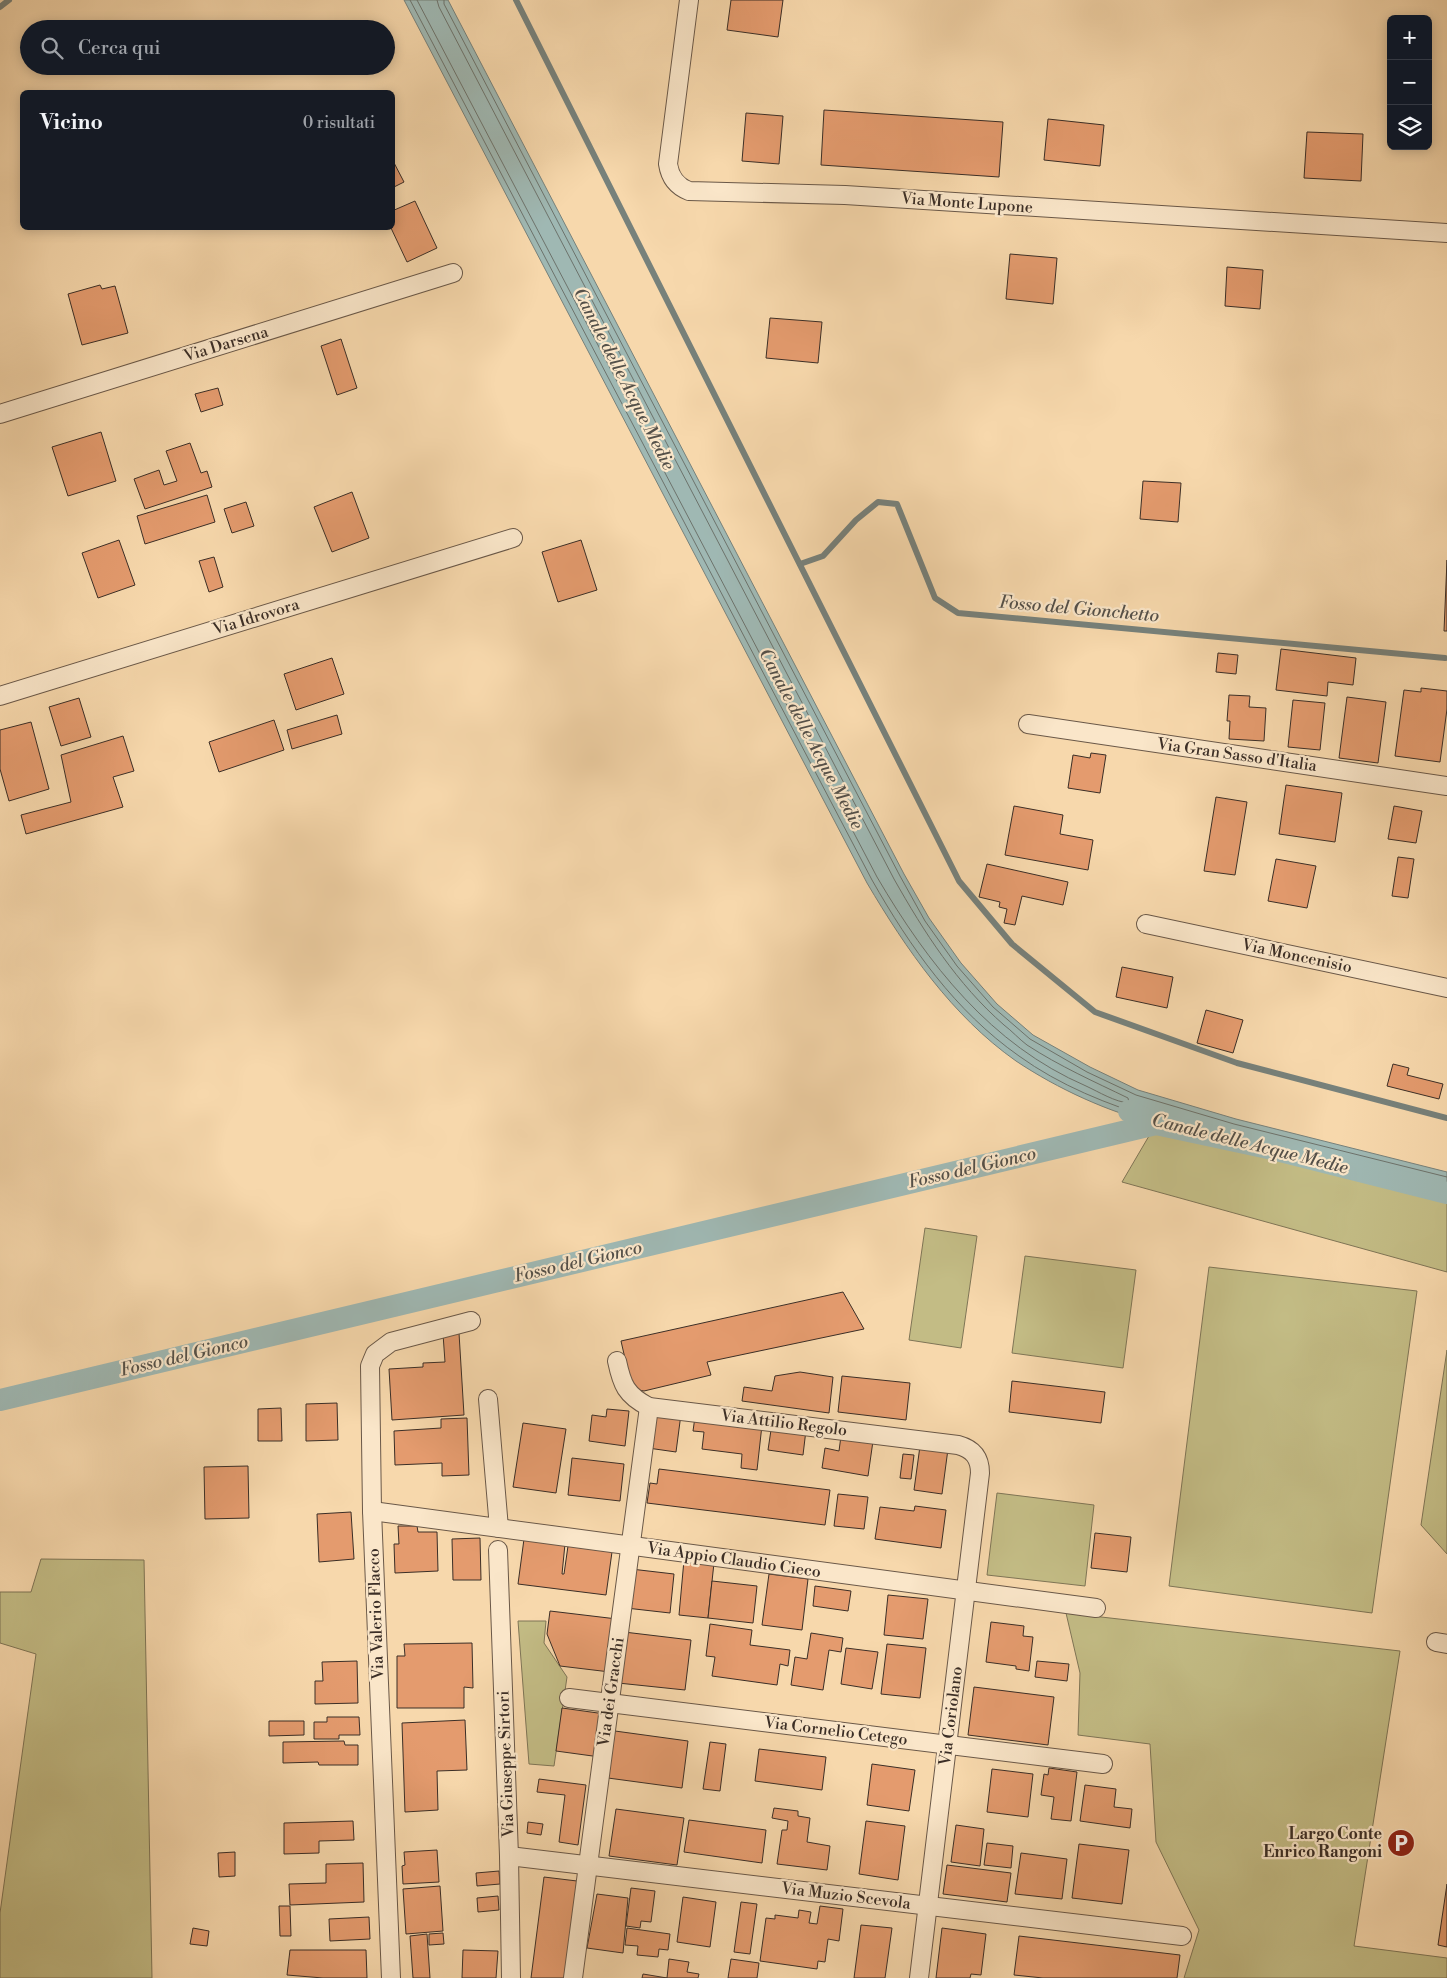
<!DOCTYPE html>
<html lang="it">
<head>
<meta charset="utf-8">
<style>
  :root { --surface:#171b24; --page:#20242c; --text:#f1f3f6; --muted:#9ea1a6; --line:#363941 }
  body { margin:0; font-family:"Libre Bodoni",serif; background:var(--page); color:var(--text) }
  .controls { position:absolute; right:15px; top:15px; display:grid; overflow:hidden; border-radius:8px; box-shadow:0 2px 12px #0003 }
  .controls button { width:45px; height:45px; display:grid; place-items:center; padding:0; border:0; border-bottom:1px solid var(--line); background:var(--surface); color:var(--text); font:25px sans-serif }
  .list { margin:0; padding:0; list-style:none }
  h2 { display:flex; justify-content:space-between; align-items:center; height:65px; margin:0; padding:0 20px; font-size:21px }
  h2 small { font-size:16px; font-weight:400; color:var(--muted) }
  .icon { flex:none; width:28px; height:28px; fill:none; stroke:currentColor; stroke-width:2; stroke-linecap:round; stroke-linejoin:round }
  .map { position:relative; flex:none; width:1447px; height:1978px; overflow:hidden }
  .search { position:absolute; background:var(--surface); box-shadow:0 2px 12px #0003; left:20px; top:20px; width:375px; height:55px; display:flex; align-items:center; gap:12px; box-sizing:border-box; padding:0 18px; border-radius:28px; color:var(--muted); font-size:19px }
  .panel { position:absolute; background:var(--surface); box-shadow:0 2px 12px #0003; left:20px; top:90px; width:375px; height:140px; border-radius:8px }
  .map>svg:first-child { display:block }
  .green { fill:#c3bc85; stroke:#7f7556 }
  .water { fill:#9fb8b3; stroke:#77817b }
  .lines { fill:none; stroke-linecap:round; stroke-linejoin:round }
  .shore { stroke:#6d736c; stroke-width:1 }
  .stream { stroke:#77817b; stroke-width:6 }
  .canal { stroke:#9fb8b3; stroke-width:22 }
  .building { fill:#e49b6e; stroke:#3b2e26 }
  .minor-casing { stroke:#6a5848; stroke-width:20 }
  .minor { stroke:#fae6c9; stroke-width:18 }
  .labels { text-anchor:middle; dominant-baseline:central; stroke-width:4.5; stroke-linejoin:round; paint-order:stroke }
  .street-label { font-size:16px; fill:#3b2e26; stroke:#fae6c9 }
  .poi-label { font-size:16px; font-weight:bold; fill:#3b2e26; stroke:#fae6c9; text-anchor:end }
  .water-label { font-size:18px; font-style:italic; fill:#545049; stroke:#fae6c9 }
</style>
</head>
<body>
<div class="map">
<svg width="1447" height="1978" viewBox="0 0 1447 1978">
  <rect width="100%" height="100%" fill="#f7d8ac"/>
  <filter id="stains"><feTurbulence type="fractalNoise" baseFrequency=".004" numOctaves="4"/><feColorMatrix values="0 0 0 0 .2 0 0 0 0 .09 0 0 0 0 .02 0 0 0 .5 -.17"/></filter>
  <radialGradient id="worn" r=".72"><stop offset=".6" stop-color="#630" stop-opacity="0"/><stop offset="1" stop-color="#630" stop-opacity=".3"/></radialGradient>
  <g class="green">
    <polygon points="1156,1124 1268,1148 1447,1193 1447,1272 1122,1182"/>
    <polygon points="925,1228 977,1236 961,1348 909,1340"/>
    <polygon points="1025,1256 1136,1270 1123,1368 1012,1353"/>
    <polygon points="1209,1267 1417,1291 1372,1613 1169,1586"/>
    <polygon points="1447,1350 1447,1554 1421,1525"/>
    <polygon points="997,1493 1094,1505 1085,1586 987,1575"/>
    <polygon points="41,1559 144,1560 152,1978 0,1978 0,1913 36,1654 0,1643 0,1592 31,1592"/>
    <polygon points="1066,1613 1400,1651 1354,1946 1447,1958 1447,1978 1184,1978 1199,1930 1156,1842 1150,1744 1078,1735 1080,1673"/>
    <polygon points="518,1621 546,1621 544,1643 567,1677 554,1766 529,1764"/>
  </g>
  <path class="water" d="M404 0H448L904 874 929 918 961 963 997 1004 1033 1035 1090 1067 1138 1090 1236 1119 1447 1172V1193C1387 1178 1328 1162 1268 1148 1231 1139 1193 1134 1157 1124 1108 1112 1058 1089 1016 1061 952 1016 906 949 867 883Z"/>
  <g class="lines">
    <g class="shore">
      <path d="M410 0 872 880C910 947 955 1011 1019 1056 1059 1085 1108 1105 1156 1119 1192 1129 1230 1134 1267 1142 1327 1156 1387 1173 1447 1188"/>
      <path d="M417 0 877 877C928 964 991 1045 1086 1086 1099 1092 1115 1102 1129 1103L1128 1098C1095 1082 1059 1066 1027 1045 1019 1039 1012 1031 1004 1025 957 984 924 932 894 879L439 7 437 0"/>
      <polyline points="444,0 444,4 900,876 925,921 957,966 993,1007 1030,1039 1087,1072 1136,1095 1234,1124 1447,1177"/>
    </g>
    <g class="stream">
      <polyline points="516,0 959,881 1012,944 1095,1012 1237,1063 1447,1118"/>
      <polyline points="0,7 9,0"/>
      <polyline points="800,564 823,556 856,520 878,502 897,504 935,598 958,613 1445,658"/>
    </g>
    <g class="canal">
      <polyline points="1129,1111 1156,1124 1268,1148 1447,1193"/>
      <polyline points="0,1400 1156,1124"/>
    </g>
  </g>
  <g class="building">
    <polygon points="731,0 783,0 778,37 727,30"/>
    <polygon points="824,110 1003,122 999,177 821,165"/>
    <polygon points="746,113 783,116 779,164 742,161"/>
    <polygon points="1048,119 1104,125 1100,166 1044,160"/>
    <polygon points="1307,132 1363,134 1361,181 1304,178"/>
    <polygon points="392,159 404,182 392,188"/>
    <polygon points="415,201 437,248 407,262 391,228 392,228 392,211"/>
    <polygon points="1010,254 1057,258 1053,304 1006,299"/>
    <polygon points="1227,267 1263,270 1260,309 1225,306"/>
    <polygon points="100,285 102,289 115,286 128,333 82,345 68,294"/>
    <polygon points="770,318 822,322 818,363 766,358"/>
    <polygon points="341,339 357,388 337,395 321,346"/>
    <polygon points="218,388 223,405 201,412 195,394"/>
    <polygon points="101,432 116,481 68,496 52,447"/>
    <polygon points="190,443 201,473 207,471 212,487 145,509 134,479 159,470 164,485 177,481 166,451"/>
    <polygon points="1143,481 1181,483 1178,522 1140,519"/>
    <polygon points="352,492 369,538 332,552 314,507"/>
    <polygon points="207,495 215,522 145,544 137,516"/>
    <polygon points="246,502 254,526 232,533 224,509"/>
    <polygon points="119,540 135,585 98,598 82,553"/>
    <polygon points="581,540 597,590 558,602 542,552"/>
    <polygon points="214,557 223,587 209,592 199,561"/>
    <polygon points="1447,560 1447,631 1444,631"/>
    <polygon points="1281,649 1356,658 1353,685 1328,682 1327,696 1276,690"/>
    <polygon points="1218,653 1238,655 1236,674 1216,672"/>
    <polygon points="332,658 344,694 296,710 284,674"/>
    <polygon points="1421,688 1447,691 1447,709 1440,762 1395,756 1404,690 1421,692"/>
    <polygon points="1229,695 1250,696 1249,707 1266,708 1264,741 1229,739 1230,721 1227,721"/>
    <polygon points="1347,697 1386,702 1378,763 1339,758"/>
    <polygon points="79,698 91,737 61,746 49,707"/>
    <polygon points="1293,700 1325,703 1320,750 1288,747"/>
    <polygon points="337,715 342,734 292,749 287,730"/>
    <polygon points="274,720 284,750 219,772 209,742"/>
    <polygon points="31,722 49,789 9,801 0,769 0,730"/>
    <polygon points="123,736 134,771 113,777 123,807 26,834 21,815 71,802 61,755"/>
    <polygon points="1091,753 1106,755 1100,793 1068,788 1073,755 1090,758"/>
    <polygon points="1286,785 1342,793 1335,842 1279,834"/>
    <polygon points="1216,797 1247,802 1235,875 1204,871"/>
    <polygon points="1014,806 1063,815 1060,834 1093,840 1088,870 1005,855"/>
    <polygon points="1394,806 1422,811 1416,843 1388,839"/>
    <polygon points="1398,857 1414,859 1408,898 1392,896"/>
    <polygon points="1276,859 1316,866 1307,908 1268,901"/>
    <polygon points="987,864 1068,882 1063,905 1022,896 1015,925 1004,923 1007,909 999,907 1000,902 979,897"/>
    <polygon points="1122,967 1173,977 1167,1008 1116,997"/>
    <polygon points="1206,1010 1243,1020 1233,1053 1197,1043"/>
    <polygon points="1393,1064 1409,1068 1407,1075 1443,1084 1439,1099 1387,1086"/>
    <polygon points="843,1292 864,1329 707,1362 711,1375 644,1391 632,1389 621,1341"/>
    <polygon points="459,1333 464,1415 392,1420 389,1369 423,1367 423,1363 445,1362 443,1334"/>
    <polygon points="800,1372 833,1377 829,1413 742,1401 744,1387 772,1391 775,1376"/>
    <polygon points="842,1376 910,1383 906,1420 838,1412"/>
    <polygon points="1012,1381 1105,1392 1101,1423 1009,1412"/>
    <polygon points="337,1403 338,1440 306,1441 306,1404"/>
    <polygon points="281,1408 282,1441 258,1441 258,1409"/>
    <polygon points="607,1409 629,1411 625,1446 589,1441 592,1415 606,1417"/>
    <polygon points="653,1411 681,1414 676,1452 648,1448"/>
    <polygon points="695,1417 762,1425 757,1470 741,1468 742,1454 702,1449 704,1432 693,1431"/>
    <polygon points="467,1418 469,1475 442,1476 442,1463 395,1465 394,1431 441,1428 441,1419"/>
    <polygon points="523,1423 566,1429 556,1493 513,1487"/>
    <polygon points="771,1430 806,1430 803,1455 768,1450"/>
    <polygon points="841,1436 873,1441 868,1476 822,1468 825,1448 839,1451"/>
    <polygon points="920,1446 948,1449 942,1494 914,1490"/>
    <polygon points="903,1454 914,1455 911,1479 900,1478"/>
    <polygon points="572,1458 624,1464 620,1501 568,1495"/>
    <polygon points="248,1466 249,1518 205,1519 204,1467"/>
    <polygon points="659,1469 830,1490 825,1525 647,1503 650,1483 657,1484"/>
    <polygon points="838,1494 868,1497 864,1529 834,1526"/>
    <polygon points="915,1506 946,1510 941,1548 875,1539 880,1507 914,1511"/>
    <polygon points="351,1512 354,1559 319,1562 317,1514"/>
    <polygon points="398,1526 417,1526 418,1532 437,1532 438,1571 395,1573 394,1544 399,1544"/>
    <polygon points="1095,1533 1131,1537 1127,1572 1091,1568"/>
    <polygon points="480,1538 481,1580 453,1580 452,1539"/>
    <polygon points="524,1539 565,1544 562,1574 564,1574 568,1546 612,1552 606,1595 518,1584"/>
    <polygon points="684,1560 714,1563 708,1618 679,1615"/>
    <polygon points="631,1569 674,1574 670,1613 626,1608"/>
    <polygon points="769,1574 808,1579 802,1630 762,1625"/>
    <polygon points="712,1581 757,1586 753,1623 708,1618"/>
    <polygon points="815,1586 851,1591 848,1611 813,1606"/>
    <polygon points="888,1595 928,1599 923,1639 884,1635"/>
    <polygon points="550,1611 617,1619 610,1672 560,1666 547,1634"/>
    <polygon points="991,1622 1024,1626 1023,1636 1033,1637 1029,1671 1016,1669 1016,1666 986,1662"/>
    <polygon points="710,1624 752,1630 750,1645 790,1650 788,1666 780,1664 777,1685 712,1676 715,1657 706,1656"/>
    <polygon points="624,1632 691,1640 685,1690 618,1683"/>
    <polygon points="811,1633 843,1638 841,1652 829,1650 823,1690 791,1685 795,1657 807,1659"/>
    <polygon points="472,1643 473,1688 464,1687 464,1708 397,1708 397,1656 405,1656 404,1644"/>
    <polygon points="887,1644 926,1648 920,1698 881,1694"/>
    <polygon points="846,1648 878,1652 872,1689 841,1684"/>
    <polygon points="357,1661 358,1703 315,1704 315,1681 323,1681 322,1662"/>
    <polygon points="1037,1661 1069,1664 1067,1681 1035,1677"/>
    <polygon points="974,1687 1054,1697 1048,1745 968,1735"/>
    <polygon points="562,1708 605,1714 600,1757 556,1751"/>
    <polygon points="327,1717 359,1717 360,1735 339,1735 339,1739 314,1739 314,1722 327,1722"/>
    <polygon points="465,1720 467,1770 437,1771 438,1810 405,1812 402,1723"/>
    <polygon points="269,1721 304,1721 304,1735 269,1736"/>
    <polygon points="615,1731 688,1741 682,1788 608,1778"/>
    <polygon points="344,1741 345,1745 358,1745 358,1765 319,1765 318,1762 283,1763 283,1742"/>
    <polygon points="710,1742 726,1744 720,1791 703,1789"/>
    <polygon points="759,1749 826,1757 822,1790 755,1781"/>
    <polygon points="872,1764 915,1770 909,1811 867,1805"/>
    <polygon points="1049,1768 1077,1772 1071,1821 1051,1819 1054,1797 1041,1795 1044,1774 1048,1775"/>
    <polygon points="992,1769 1033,1774 1028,1817 987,1812"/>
    <polygon points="539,1779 586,1785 578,1845 559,1842 565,1795 537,1792"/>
    <polygon points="1085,1785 1116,1789 1114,1807 1132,1809 1130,1828 1080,1821"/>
    <polygon points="774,1808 798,1811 798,1816 810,1818 807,1842 830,1846 827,1870 777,1864 782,1830 787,1830 788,1821 772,1818"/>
    <polygon points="616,1809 684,1818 677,1865 609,1856"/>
    <polygon points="689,1820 766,1830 762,1863 684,1852"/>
    <polygon points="353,1821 354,1840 319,1841 319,1853 284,1854 284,1823"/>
    <polygon points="866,1821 905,1826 898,1880 859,1874"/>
    <polygon points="528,1822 543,1824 541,1835 527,1833"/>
    <polygon points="956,1825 984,1829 980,1866 951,1862"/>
    <polygon points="987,1843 1013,1846 1011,1868 984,1865"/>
    <polygon points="1079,1844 1129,1850 1122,1904 1072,1898"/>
    <polygon points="437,1850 439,1882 403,1884 402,1866 405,1865 404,1852"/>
    <polygon points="235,1852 235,1876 219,1877 218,1853"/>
    <polygon points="1021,1853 1067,1859 1062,1899 1015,1894"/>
    <polygon points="363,1863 364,1902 290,1905 289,1884 326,1883 326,1864"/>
    <polygon points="947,1865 1011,1873 1007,1902 943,1894"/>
    <polygon points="499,1871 500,1884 477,1886 476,1873"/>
    <polygon points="544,1877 577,1881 565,1978 531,1978"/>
    <polygon points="1447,1884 1447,1947 1438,1945"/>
    <polygon points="440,1886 443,1931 406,1934 403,1889"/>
    <polygon points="631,1888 655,1891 651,1922 641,1921 640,1928 626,1926"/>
    <polygon points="597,1894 628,1898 623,1953 587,1948"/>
    <polygon points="498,1896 499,1910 478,1912 477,1898"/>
    <polygon points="683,1897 716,1902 710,1947 677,1942"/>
    <polygon points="741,1902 757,1904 750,1954 734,1952"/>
    <polygon points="279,1906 290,1906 291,1936 280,1936"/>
    <polygon points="820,1906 843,1909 839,1941 828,1939 825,1962 818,1961 817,1969 760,1961 766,1918 775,1919 775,1915 798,1918 799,1910 811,1912 809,1923 817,1924"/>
    <polygon points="369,1917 370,1939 330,1941 329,1919"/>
    <polygon points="861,1925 892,1928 885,1978 854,1978"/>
    <polygon points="193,1928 209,1931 207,1946 190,1944"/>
    <polygon points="627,1928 670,1934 668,1950 659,1949 658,1957 637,1955 638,1946 625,1945"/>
    <polygon points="942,1928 986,1934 981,1975 971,1974 970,1978 936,1978"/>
    <polygon points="443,1933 444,1944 429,1945 429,1934"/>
    <polygon points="427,1934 430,1978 413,1978 410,1936"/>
    <polygon points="1019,1936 1180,1955 1177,1978 1043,1978 1014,1975"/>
    <polygon points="290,1950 366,1950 367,1978 323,1978 287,1975"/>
    <polygon points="463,1950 498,1951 496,1978 462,1978"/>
    <polygon points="669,1959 689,1962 687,1972 699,1974 698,1978 667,1978"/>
    <polygon points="731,1959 759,1963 757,1978 728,1978"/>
    <polygon points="643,1974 667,1978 642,1978"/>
  </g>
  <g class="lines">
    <g class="minor-casing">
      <g id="minor">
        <path d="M689 0 668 164C670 177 676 186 689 191L845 195 1447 233"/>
        <polyline points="0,414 453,273"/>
        <polyline points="0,696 513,538"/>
        <polyline points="1028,724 1447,786"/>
        <polyline points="1146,924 1447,988"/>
        <path d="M617 1361C622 1385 626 1395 649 1407L958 1445C973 1449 980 1458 980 1473L919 1978"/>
        <polyline points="488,1399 499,1528"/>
        <polyline points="372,1511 1096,1608"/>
        <polyline points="498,1550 509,1856 511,1978"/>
        <polyline points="1436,1642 1447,1644"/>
        <polyline points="569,1698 1103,1764"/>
        <polyline points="509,1856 1182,1936"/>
        <polyline points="391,1978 372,1511 370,1366 375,1354 391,1342 471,1321"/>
        <polyline points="573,1978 649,1407"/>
      </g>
    </g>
    <use href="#minor" class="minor"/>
  </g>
  <defs>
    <g id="parking-disc" transform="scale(1.4375)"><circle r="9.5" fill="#8f2418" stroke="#fae6c9"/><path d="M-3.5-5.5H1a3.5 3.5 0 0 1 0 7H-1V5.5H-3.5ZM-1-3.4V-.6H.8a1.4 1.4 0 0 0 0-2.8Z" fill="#fff"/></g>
  </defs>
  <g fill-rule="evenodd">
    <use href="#parking-disc" x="1401" y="1843"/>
  </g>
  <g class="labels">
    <g class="street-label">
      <text transform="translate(967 203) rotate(4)">Via Monte Lupone</text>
      <text transform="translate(226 344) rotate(-17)">Via Darsena</text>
      <text transform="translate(256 617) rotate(-17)">Via Idrovora</text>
      <text transform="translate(1237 755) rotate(8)">Via Gran Sasso d'Italia</text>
      <text transform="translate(1297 956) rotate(12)">Via Moncenisio</text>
      <text transform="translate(784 1423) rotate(7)">Via Attilio Regolo</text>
      <text transform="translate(734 1560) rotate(8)">Via Appio Claudio Cieco</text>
      <text transform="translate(376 1614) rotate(-92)">Via Valerio Flacco</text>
      <text transform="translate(611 1692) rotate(-82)">Via dei Gracchi</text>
      <text transform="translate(951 1716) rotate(-83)">Via Coriolano</text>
      <text transform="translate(836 1731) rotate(7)">Via Cornelio Cetego</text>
      <text transform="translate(506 1764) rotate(-92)">Via Giuseppe Sirtori</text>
      <text transform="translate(846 1896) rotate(7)">Via Muzio Scevola</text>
    </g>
    <g class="poi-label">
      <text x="1382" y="1834">Largo Conte<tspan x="1382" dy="18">Enrico Rangoni</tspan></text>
    </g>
    <g class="water-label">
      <text transform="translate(624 379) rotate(63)">Canale delle Acque Medie</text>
      <text transform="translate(1079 609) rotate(5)">Fosso del Gionchetto</text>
      <text transform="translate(811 739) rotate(62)">Canale delle Acque Medie</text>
      <text transform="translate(1250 1144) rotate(14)">Canale delle Acque Medie</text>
      <text transform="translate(972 1168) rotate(-13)">Fosso del Gionco</text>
      <text transform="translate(578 1262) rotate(-13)">Fosso del Gionco</text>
      <text transform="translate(184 1356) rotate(-13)">Fosso del Gionco</text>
    </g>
  </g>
  <rect width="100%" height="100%" filter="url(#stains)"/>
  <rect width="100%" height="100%" fill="url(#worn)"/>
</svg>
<div class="controls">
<button>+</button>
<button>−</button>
<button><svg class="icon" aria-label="layers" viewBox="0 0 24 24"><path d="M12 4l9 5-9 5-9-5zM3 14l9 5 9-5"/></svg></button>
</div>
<div class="search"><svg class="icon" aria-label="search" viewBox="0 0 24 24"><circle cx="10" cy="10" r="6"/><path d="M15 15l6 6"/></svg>Cerca qui</div>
<section class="panel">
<h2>Vicino<small>0 risultati</small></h2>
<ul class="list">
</ul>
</section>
</div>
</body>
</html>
